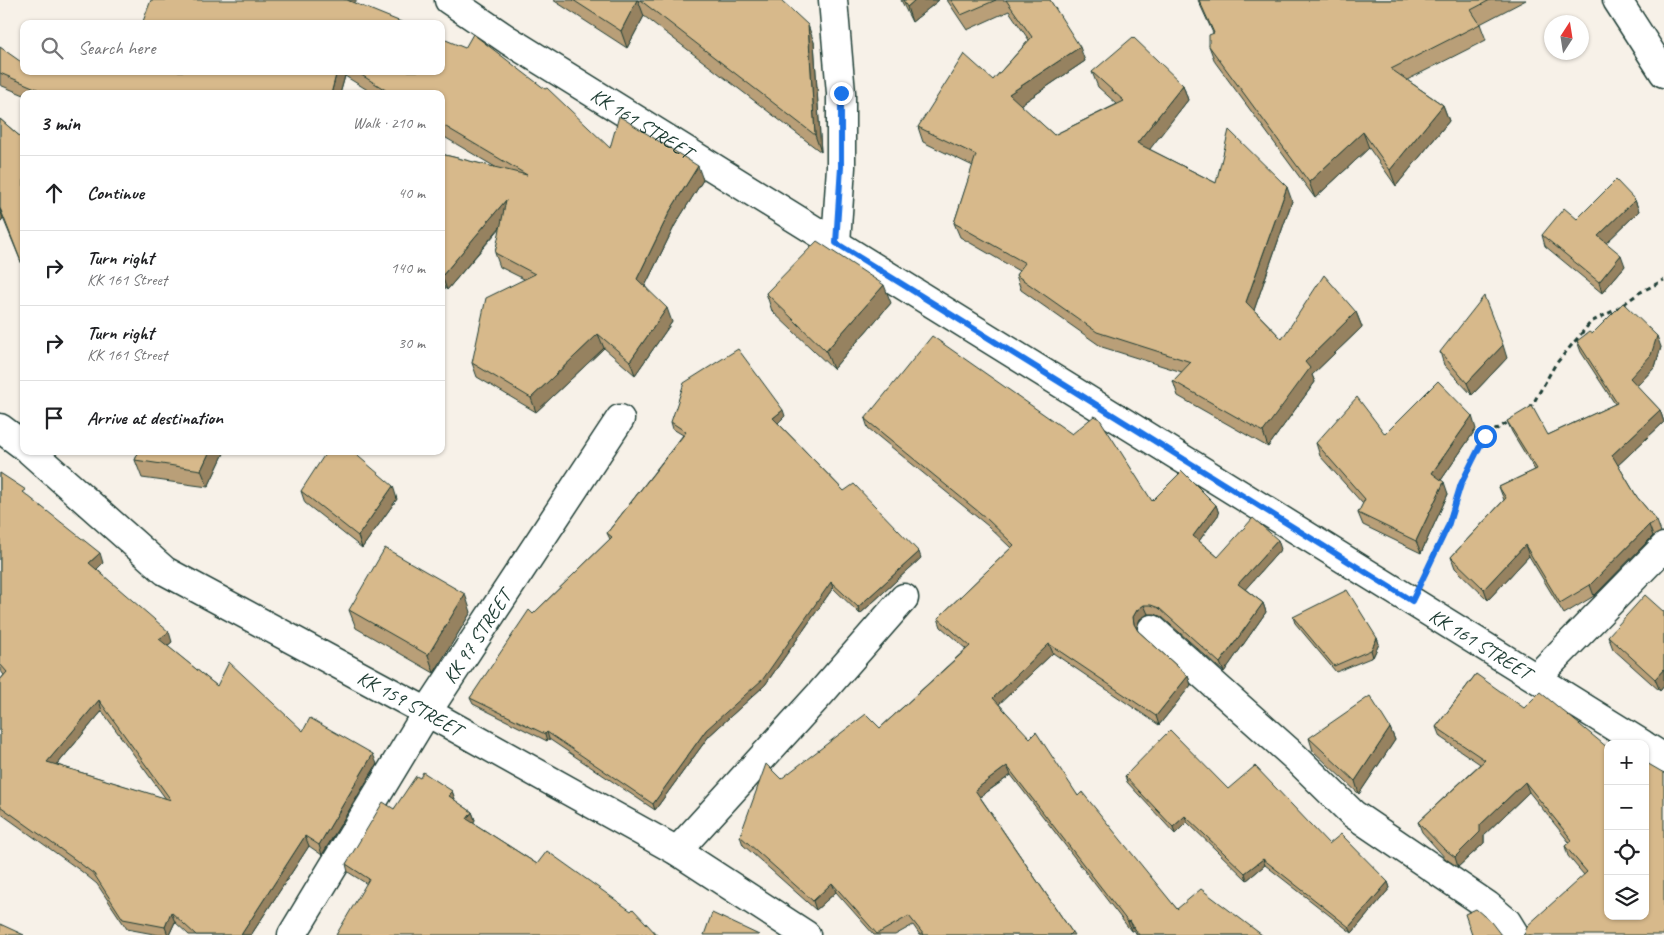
<!DOCTYPE html>
<html lang="en">
<head>
<meta charset="utf-8">
<style>
  :root { --surface:#fff; --page:#f2f2f2; --text:#202124; --muted:#757577; --line:#e0e0e0 }
  body { margin:0; font-family:Caveat,sans-serif; background:var(--page); color:var(--text) }
  .controls { position:absolute; right:15px; bottom:15px; display:grid; overflow:hidden; border-radius:10px; box-shadow:0 1px 4px #0004 }
  .controls button { width:45px; height:45px; display:grid; place-items:center; padding:0; border:0; border-bottom:1px solid var(--line); background:var(--surface); color:var(--text); font:25px sans-serif }
  .compass { position:absolute; left:1544px; top:15px; width:45px; height:45px; border-radius:50%; background:var(--surface); box-shadow:0 1px 4px #0004; rotate:12deg }
  .stop { position:absolute; width:15px; height:15px; margin:-11px; border:4px solid #1a73e8; border-radius:50%; background:#fff }
  .stop.end { background:#1a73e8; border-color:#fff; box-shadow:0 1px 5px #0008 }
  .list { margin:0; padding:0; list-style:none }
  h2 { display:flex; justify-content:space-between; align-items:center; height:65px; margin:0; padding:0 20px; font-size:21px }
  h2 small { font-size:16px; font-weight:400; color:var(--muted) }
  .list li { display:grid; grid-template-columns:32px 1fr auto; gap:15px; align-items:center; box-sizing:border-box; height:75px; padding:0 20px; border-top:1px solid var(--line) }
  .list b { display:block; font-size:19px; white-space:nowrap }
  .list p { margin:0; font-size:16px; white-space:nowrap; color:var(--muted) }
  .list em { font-size:16px; font-style:normal; color:var(--muted) }
  .icon { flex:none; width:28px; height:28px; fill:none; stroke:currentColor; stroke-width:2; stroke-linecap:round; stroke-linejoin:round }
  .map { position:relative; flex:none; width:1664px; height:935px; overflow:hidden }
  .search { position:absolute; background:var(--surface); box-shadow:0 1px 4px #0004; left:20px; top:20px; width:425px; height:55px; display:flex; align-items:center; gap:12px; box-sizing:border-box; padding:0 18px; border-radius:10px; color:var(--muted); font-size:19px }
  .panel { position:absolute; background:var(--surface); box-shadow:0 1px 4px #0004; left:20px; top:90px; width:425px; height:365px; border-radius:10px }
  .map>svg:first-child { display:block }
  .lines { fill:none; stroke-linecap:round; stroke-linejoin:round }
  .minor-casing { stroke:#1f3d34; stroke-width:31 }
  .path { stroke:#1f3d34; stroke-width:3; stroke-dasharray:5 4; stroke-linecap:butt }
  .minor { stroke:#fff; stroke-width:28 }
  .wall { fill:#b99f78; stroke:#1f3d34; fill-rule:evenodd }
  .shaded-wall { fill:#968261; stroke:#1f3d34 }
  .building { fill:#d7b98b; stroke:#1f3d34; fill-rule:evenodd }
  .route { stroke:#1a73e8; stroke-width:6 }
  .labels { text-anchor:middle; dominant-baseline:central; stroke-width:5; stroke-linejoin:round; paint-order:stroke }
  .street-label { font-size:20px; fill:#1f3d34; stroke:#fff }
</style>
</head>
<body>
<div class="map">
<svg width="1664" height="935" viewBox="0 0 1664 935">
  <rect width="100%" height="100%" fill="#f7f1e8"/>
  <filter id="ink" filterUnits="userSpaceOnUse"><feTurbulence type="fractalNoise" baseFrequency=".02" numOctaves="2"/><feDisplacementMap in="SourceGraphic" scale="10" xChannelSelector="R" yChannelSelector="G"/><feConvolveMatrix kernelMatrix="1 2 1 2 8 2 1 2 1" color-interpolation-filters="sRGB"/></filter>
  <g filter="url(#ink)">
    <g class="lines">
      <g class="minor-casing">
        <g id="minor">
          <path id="s1" d="M449 0 508 40 1642 744"/>
          <polyline points="833,0 841,93 841,167 836,243"/>
          <polyline points="1617,0 1664,73"/>
          <polyline points="0,428 24,446"/>
          <path id="s2" d="M30 451 165 571 427 712 677 851 806 935"/>
          <polyline points="1152,629 1295,757 1353,814 1487,905 1507,922 1515,935"/>
          <polyline points="1536,678 1664,547"/>
          <polyline points="1645,746 1664,758"/>
          <polyline points="677,851 821,693 904,598"/>
          <path id="s3" d="M292 935 427 712 620 419"/>
        </g>
      </g>
      <g class="path">
        <polyline points="1530,409 1555,365 1591,322 1617,309 1639,293 1664,280"/>
        <polyline points="1425,574 1448,526 1461,484 1485,436 1512,420"/>
      </g>
      <use href="#minor" class="minor"/>
    </g>
    <g class="wall">
      <polygon points="553,0 781,0 814,42 821,152 644,16 627,48"/>
      <polygon points="901,0 939,0 912,22"/>
      <polygon points="947,0 1050,0 1085,61 1020,105 1054,135 1117,104 1098,87 1092,72 1183,85 1188,100 1149,149 1216,183 1292,201 1254,310 1282,339 1356,312 1362,327 1312,375 1315,382 1268,447 1178,396 1173,381 1182,372 1102,347 1021,290 1016,275 1019,271 960,237 954,223 973,166 923,142 918,127 993,80 1029,40 1009,11 967,30"/>
      <polygon points="1198,0 1526,0 1480,24 1486,40 1407,80 1443,105 1449,121 1396,186 1369,148 1315,198 1215,62 1209,46 1213,33"/>
      <polygon points="0,47 24,71 441,71 610,148 703,180 675,225 645,286 672,322 635,375 604,348 536,412 477,377 472,363 524,279 500,267 495,253 501,227 447,290 441,283 441,154 497,168 441,135 441,94 374,94 345,76 340,94 24,94 24,95 0,85"/>
      <polygon points="0,119 24,140 24,269 3,218 0,223"/>
      <polygon points="1635,200 1639,211 1606,243 1625,266 1602,293 1545,246 1542,235 1577,219"/>
      <polygon points="766,293 891,303 833,369 772,311"/>
      <polygon points="1592,334 1661,347 1655,367 1637,386 1660,410 1664,422 1618,465 1637,497 1657,521 1661,532 1653,536 1594,596 1564,614 1529,556 1488,600 1455,568 1451,557 1504,500 1499,487 1535,470 1512,432 1507,421 1548,435 1615,404 1581,352 1577,341"/>
      <polygon points="1440,352 1507,358 1472,395 1444,365"/>
      <polygon points="785,416 778,423 844,491 921,558 860,614 833,588 765,685 709,736 655,810 549,739 547,741 473,704 470,698 533,614 610,539 607,533 683,435 673,429 671,422"/>
      <polygon points="865,419 1152,501 1216,505 1219,514 1199,541 1218,557 1281,549 1245,589 1263,603 1266,612 1224,672 1162,617 1155,614 1148,614 1140,619 1137,626 1137,629 1138,631 1188,676 1191,685 1159,725 1053,653 999,704 1078,796 1177,909 1262,935 1137,935 1134,930 1131,931 1011,775 980,797 1074,935 920,935 913,925 895,935 874,935 836,892 816,910 743,845 740,836 781,779 880,728 966,649 941,627 938,618 1011,548 988,526 868,428"/>
      <polygon points="1476,429 1441,480 1448,494 1421,553 1363,525 1358,513 1363,504 1320,456 1316,443 1385,434"/>
      <polygon points="139,451 225,451 208,487 142,478 135,460"/>
      <path d="M0 473 103 563 97 569 172 642 167 646 217 686 303 731 377 764 322 855 309 846 251 935H189L175 922 169 935H159L127 929 97 884 81 871 0 813V680L4 675 0 670ZM102 711 166 799 57 765Z"/>
      <polygon points="301,491 397,499 362,548 305,503"/>
      <polygon points="349,610 471,612 434,673 356,628"/>
      <polygon points="1664,612 1664,686 1660,691 1613,649 1608,636"/>
      <polygon points="1293,617 1377,638 1379,644 1373,657 1336,672 1295,623"/>
      <polygon points="1476,674 1664,935 1584,875 1568,856 1565,846 1569,842 1529,792 1484,835 1484,843 1458,867 1446,859 1422,832 1418,822 1480,764 1440,737 1436,727"/>
      <polygon points="1390,728 1395,740 1359,794 1313,751 1309,738"/>
      <polygon points="1125,776 1228,789 1329,844 1388,882 1390,888 1352,933 1265,865 1247,880 1187,822 1175,834 1127,782"/>
      <polygon points="420,778 452,791 455,799 454,800 472,812 475,820 473,823 537,864 657,935 367,884 348,872 346,864 394,809"/>
    </g>
    <g class="shaded-wall">
      <polygon points="344,0 357,0 348,12"/>
      <polygon points="637,0 638,0 644,16 627,48 621,31"/>
      <polygon points="915,0 939,0 912,22 907,7"/>
      <polygon points="808,25 814,42 821,152 815,135"/>
      <polygon points="1080,47 1085,61 1014,109 1009,94"/>
      <polygon points="337,71 343,71 345,76 340,94 331,94"/>
      <polygon points="1183,85 1188,100 1143,158 1137,143"/>
      <polygon points="1443,105 1449,121 1396,186 1390,170"/>
      <polygon points="1363,132 1369,148 1315,198 1309,182"/>
      <polygon points="698,166 703,180 675,225 642,292 637,279 670,211"/>
      <polygon points="1287,187 1292,201 1252,316 1246,302"/>
      <polygon points="506,200 511,214 447,290 442,276"/>
      <polygon points="1635,200 1639,211 1602,247 1598,236"/>
      <polygon points="0,209 3,218 0,223"/>
      <polygon points="1621,255 1625,266 1602,293 1599,282"/>
      <polygon points="884,285 891,303 833,369 826,351"/>
      <polygon points="667,308 672,322 635,375 630,361"/>
      <polygon points="1356,312 1362,327 1312,375 1315,382 1268,447 1263,432 1305,362"/>
      <polygon points="598,334 604,348 536,412 531,398"/>
      <polygon points="1657,336 1661,347 1655,367 1634,389 1630,378"/>
      <polygon points="1503,345 1507,358 1472,395 1467,383"/>
      <polygon points="783,410 785,416 776,425 773,418"/>
      <polygon points="1660,410 1664,422 1616,467 1612,455"/>
      <polygon points="1472,416 1476,429 1437,486 1432,473"/>
      <polygon points="210,451 225,451 208,487 201,470"/>
      <polygon points="1444,482 1448,494 1421,553 1416,541"/>
      <polygon points="393,486 397,499 362,548 358,536"/>
      <polygon points="1216,505 1219,514 1196,545 1193,536"/>
      <polygon points="1649,525 1653,536 1594,596 1590,585"/>
      <polygon points="1278,540 1281,549 1242,593 1238,584"/>
      <polygon points="1525,545 1529,556 1488,600 1484,589"/>
      <polygon points="919,552 921,558 860,614 858,607"/>
      <polygon points="100,553 103,563 93,573 89,563"/>
      <polygon points="831,582 833,588 765,685 709,736 655,810 653,804 706,730"/>
      <polygon points="465,594 471,612 434,673 428,655"/>
      <polygon points="1263,603 1266,612 1224,672 1220,663"/>
      <polygon points="1144,605 1148,614 1140,619 1137,626 1137,633 1134,624 1133,617 1137,610"/>
      <polygon points="169,632 172,642 162,650 159,639"/>
      <polygon points="1377,638 1379,644 1373,657 1371,650"/>
      <polygon points="1049,644 1053,653 996,707 993,698"/>
      <polygon points="1664,669 1664,686 1660,691 1655,679"/>
      <polygon points="1188,676 1191,685 1159,725 1156,716"/>
      <polygon points="99,700 102,711 51,772 47,762"/>
      <polygon points="1390,728 1395,740 1359,794 1355,781"/>
      <polygon points="547,732 549,739 547,741 545,734"/>
      <polygon points="373,754 377,764 322,855 319,845"/>
      <polygon points="1007,766 1011,775 978,798 975,790"/>
      <polygon points="1525,782 1529,792 1484,835 1484,843 1458,867 1455,857 1480,825"/>
      <polygon points="452,791 455,799 452,804 449,796"/>
      <polygon points="472,812 475,820 470,827 467,819"/>
      <polygon points="1185,816 1187,822 1175,834 1173,827"/>
      <polygon points="305,836 309,846 251,935 241,935"/>
      <polygon points="1263,859 1265,865 1247,880 1245,873"/>
      <polygon points="1388,882 1390,888 1352,933 1349,927"/>
      <polygon points="832,883 836,892 816,910 813,901"/>
      <polygon points="171,912 175,922 169,935 168,935 165,927"/>
      <polygon points="1130,921 1134,930 1131,931 1128,922"/>
    </g>
    <g class="building">
      <polygon points="151,0 347,0 406,24 142,24"/>
      <polygon points="573,0 637,0 621,31"/>
      <polygon points="640,0 781,0 808,25 815,135"/>
      <polygon points="903,0 915,0 907,7"/>
      <polygon points="951,0 996,0 961,15"/>
      <polygon points="1006,0 1050,0 1080,47 1009,94 1054,135 1124,101 1092,72 1133,37 1183,85 1137,143 1216,183 1229,130 1287,187 1246,302 1282,339 1324,275 1356,312 1305,362 1310,368 1263,432 1173,381 1191,362 1097,332 1016,275 1025,263 954,223 976,155 918,127 964,54 993,80 1032,37"/>
      <polygon points="1199,0 1490,0 1471,10 1480,24 1391,69 1443,105 1390,170 1363,132 1309,182 1209,46 1209,35 1214,33"/>
      <polygon points="473,34 545,89 547,88 610,148 619,116 698,166 670,211 637,279 667,308 630,361 598,334 531,398 472,363 486,298 535,274 495,253 506,200 442,276 441,275 441,154 527,175 441,124 441,94 392,94 355,71 441,71 441,38 465,48"/>
      <polygon points="0,47 24,64 24,71 337,71 331,94 49,94 0,73"/>
      <polygon points="0,119 24,140 24,265 22,264 0,208"/>
      <polygon points="1616,180 1635,200 1598,236 1621,255 1599,282 1542,235 1564,208 1577,219"/>
      <polygon points="817,241 884,285 826,351 766,293"/>
      <polygon points="1484,296 1503,345 1467,383 1440,352"/>
      <polygon points="1623,303 1657,336 1651,355 1630,378 1660,410 1612,455 1637,497 1657,521 1649,525 1590,585 1560,603 1525,545 1484,589 1451,557 1506,498 1499,487 1537,469 1507,421 1532,406 1548,435 1617,403 1577,341 1589,332 1592,334"/>
      <polygon points="932,336 1072,434 1094,416 1099,418 1152,501 1182,471 1216,505 1193,536 1218,557 1253,518 1278,540 1238,584 1263,603 1220,663 1159,608 1151,605 1144,605 1137,610 1133,617 1134,624 1138,631 1188,676 1156,716 1049,644 993,698 1030,738 1036,732 1078,796 1082,792 1177,909 1201,889 1262,935 1139,935 1130,921 1128,922 1007,766 975,790 1072,932 1069,935 924,935 909,916 877,934 832,883 813,901 740,836 766,764 781,779 866,714 880,728 970,646 938,618 1014,545 985,517 865,419"/>
      <polygon points="738,349 783,410 773,418 844,491 854,484 919,552 858,607 831,582 763,679 706,730 653,804 547,732 545,734 470,698 529,610 533,614 612,537 607,533 686,432 671,422 684,383"/>
      <polygon points="1438,381 1472,416 1432,473 1444,482 1416,541 1358,513 1365,499 1316,443 1357,397 1385,434"/>
      <polygon points="139,451 210,451 201,470 135,460"/>
      <polygon points="327,451 352,451 393,486 358,536 301,491"/>
      <path d="M0 473 26 490 23 492 100 553 89 563 169 632 159 639 217 686 229 662 303 731 310 718 373 754 319 845 305 836 241 935H196L171 912 165 927 123 919 94 874 77 861 0 806V680L7 672 0 664ZM99 700 171 800 47 762Z"/>
      <polygon points="385,548 465,594 428,655 349,610"/>
      <polygon points="1347,590 1377,638 1371,650 1334,666 1293,617"/>
      <polygon points="1645,595 1664,612 1664,669 1655,679 1608,636"/>
      <polygon points="1476,674 1524,708 1540,692 1608,748 1608,916 1645,916 1645,762 1664,773 1664,935 1523,935 1525,933 1527,926 1587,872 1565,846 1572,840 1525,782 1480,825 1480,832 1455,857 1443,848 1418,822 1485,760 1436,727"/>
      <polygon points="1370,696 1390,728 1355,781 1309,738"/>
      <polygon points="1170,730 1228,789 1255,766 1329,844 1341,834 1388,882 1349,927 1263,859 1245,873 1185,816 1173,827 1125,776"/>
      <polygon points="423,772 452,791 449,796 472,812 467,819 537,864 547,851 631,911 633,909 657,935 336,935 369,879 346,864 383,802 394,809 416,776 420,778"/>
      <polygon points="1476,909 1491,922 1501,935 1472,935 1465,914"/>
      <polygon points="712,913 759,935 704,935"/>
      <polygon points="0,924 24,935 0,935"/>
    </g>
  </g>
  <g class="lines" filter="url(#ink)">
    <polyline class="route" points="841,93 841,167 836,243 1412,601 1448,526 1461,484 1485,436"/>
  </g>
  <g class="labels">
    <g class="street-label">
      <text stroke="none"><textPath href="#s1" startOffset="229">KK 161 STREET</textPath></text>
      <text stroke="none"><textPath href="#s3" startOffset="351">KK 97 STREET</textPath></text>
      <text stroke="none"><textPath href="#s1" startOffset="1216">KK 161 STREET</textPath></text>
      <text stroke="none"><textPath href="#s2" startOffset="459">KK 159 STREET</textPath></text>
    </g>
  </g>
</svg>
<div class="controls">
<button>+</button>
<button>−</button>
<button><svg class="icon" aria-label="locate" viewBox="0 0 24 24"><circle cx="12" cy="12" r="6"/><path d="M12 2v4M12 18v4M2 12h4M18 12h4"/></svg></button>
<button><svg class="icon" aria-label="layers" viewBox="0 0 24 24"><path d="M12 4l9 5-9 5-9-5zM3 14l9 5 9-5"/></svg></button>
</div>
<svg class="compass" viewBox="-18 -18 36 36"><path d="M0-13l5 13h-10z" fill="#e53935"/><path d="M0 13l5-13h-10z" fill="#757577"/></svg>
<div class="stop" style="left:1485px;top:436px"></div>
<div class="stop end" style="left:841px;top:93px"></div>
<div class="search"><svg class="icon" aria-label="search" viewBox="0 0 24 24"><circle cx="10" cy="10" r="6"/><path d="M15 15l6 6"/></svg>Search here</div>
<section class="panel">
<h2>3 min<small>Walk · 210 m</small></h2>
<ul class="list">
<li><svg class="icon" aria-label="ahead" viewBox="0 0 24 24"><path d="M12 20V5M6 11l6-6 6 6"/></svg><div><b>Continue</b></div><em>40 m</em></li>
<li><svg class="icon" aria-label="right" viewBox="0 0 24 24"><path d="M7 20v-9h11M14 6l5 5-5 5"/></svg><div><b>Turn right</b><p>KK 161 Street</p></div><em>140 m</em></li>
<li><svg class="icon" aria-label="right" viewBox="0 0 24 24"><path d="M7 20v-9h11M14 6l5 5-5 5"/></svg><div><b>Turn right</b><p>KK 161 Street</p></div><em>30 m</em></li>
<li><svg class="icon" aria-label="arrive" viewBox="0 0 24 24"><path d="M6 21V4h12l-3 4 3 4H6"/></svg><div><b>Arrive at destination</b></div></li>
</ul>
</section>
</div>
</body>
</html>
